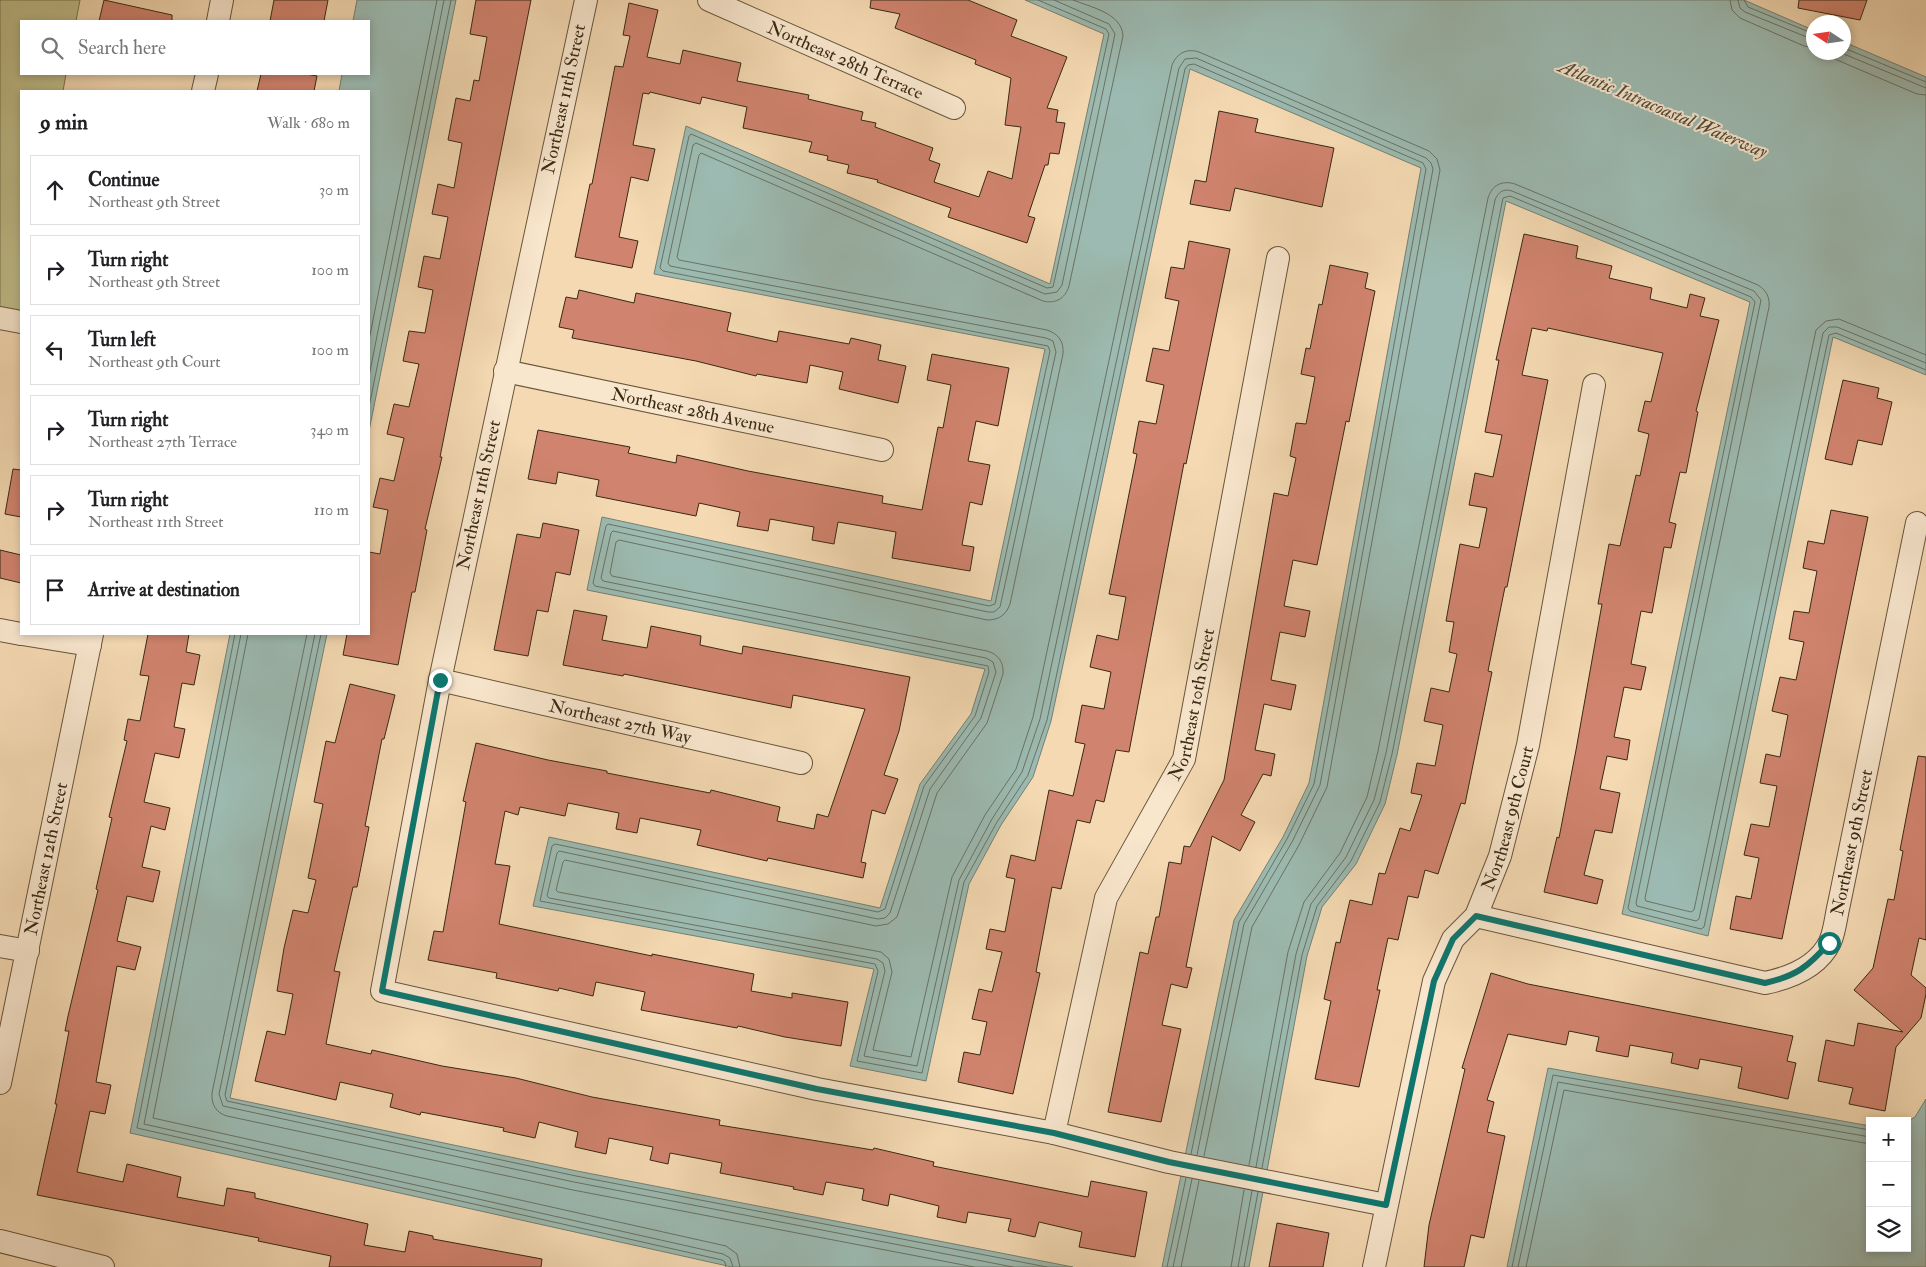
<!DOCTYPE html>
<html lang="en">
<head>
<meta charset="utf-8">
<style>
  :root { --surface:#fff; --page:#f6f6f6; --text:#202124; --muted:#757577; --line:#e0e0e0 }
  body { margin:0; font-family:"IM FELL Double Pica",serif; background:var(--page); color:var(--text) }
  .controls { position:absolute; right:15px; bottom:15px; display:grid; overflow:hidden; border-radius:0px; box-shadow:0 2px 8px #0003 }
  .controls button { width:45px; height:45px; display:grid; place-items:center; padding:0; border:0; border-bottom:1px solid var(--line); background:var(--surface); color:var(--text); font:25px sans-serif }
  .compass { position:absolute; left:1806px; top:15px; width:45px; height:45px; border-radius:50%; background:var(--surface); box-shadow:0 2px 8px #0003; rotate:282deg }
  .stop { position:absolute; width:15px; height:15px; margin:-11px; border:4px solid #0f766e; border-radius:50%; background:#fff }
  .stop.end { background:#0f766e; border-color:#fff; box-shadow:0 1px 5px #0008 }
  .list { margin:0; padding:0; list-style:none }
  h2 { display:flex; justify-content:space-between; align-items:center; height:65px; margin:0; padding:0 20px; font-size:21px }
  h2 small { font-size:16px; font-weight:400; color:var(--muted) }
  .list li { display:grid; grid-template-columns:32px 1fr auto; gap:15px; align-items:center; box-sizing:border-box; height:70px; margin:0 10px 10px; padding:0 10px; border:1px solid var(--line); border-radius:0px }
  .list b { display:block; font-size:19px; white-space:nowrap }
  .list p { margin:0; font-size:16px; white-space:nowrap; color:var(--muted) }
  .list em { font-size:16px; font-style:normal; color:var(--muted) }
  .icon { flex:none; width:28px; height:28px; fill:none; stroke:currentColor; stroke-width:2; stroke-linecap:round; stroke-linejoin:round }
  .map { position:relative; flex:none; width:1926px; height:1267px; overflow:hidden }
  .search { position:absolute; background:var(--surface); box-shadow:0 2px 8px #0003; left:20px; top:20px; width:350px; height:55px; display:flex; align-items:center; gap:12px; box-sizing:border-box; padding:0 18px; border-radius:0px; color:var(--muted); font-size:19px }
  .panel { position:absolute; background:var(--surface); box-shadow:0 2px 8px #0003; left:20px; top:90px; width:350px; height:545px; border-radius:0px }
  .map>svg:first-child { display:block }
  .green { fill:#bfbe8a; stroke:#7c7450 }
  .water { fill:#9cbab1; stroke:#748073 }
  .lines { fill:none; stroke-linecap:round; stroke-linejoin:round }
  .shore { stroke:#6a7263; stroke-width:1 }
  .building { fill:#d0836e; stroke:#392915 }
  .minor-casing { stroke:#68553c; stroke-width:24 }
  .minor { stroke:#f8e6cd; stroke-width:22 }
  .route { stroke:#0f766e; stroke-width:6 }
  .labels { text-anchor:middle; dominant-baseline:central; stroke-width:4; stroke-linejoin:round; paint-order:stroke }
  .street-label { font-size:18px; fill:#392915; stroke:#f8e6cd }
  .water-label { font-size:19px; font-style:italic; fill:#524d3c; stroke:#f8e6cd }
</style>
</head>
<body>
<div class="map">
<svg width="1926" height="1267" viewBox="0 0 1926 1267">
  <rect width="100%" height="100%" fill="#f4d9b2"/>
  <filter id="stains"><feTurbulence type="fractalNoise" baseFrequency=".004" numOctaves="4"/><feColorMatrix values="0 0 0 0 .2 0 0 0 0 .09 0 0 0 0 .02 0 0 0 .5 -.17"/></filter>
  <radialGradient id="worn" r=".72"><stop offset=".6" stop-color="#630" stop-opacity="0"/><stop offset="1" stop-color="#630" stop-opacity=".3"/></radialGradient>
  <polygon class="green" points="0,0 80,0 76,21 21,21 21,74 66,74 63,91 21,91 21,309 19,321 0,317"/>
  <g class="water">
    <polygon points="357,0 456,0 369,431 369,91 339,91 342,74 369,74 369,21 353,21"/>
    <polygon points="1025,0 1744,0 1813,30 1814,52 1844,52 1844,42 1926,77 1926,375 1833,337 1708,936 1622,914 1750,302 1506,201 1397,755 1385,804 1356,864 1322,907 1307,956 1249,1267 1162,1267 1234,920 1283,837 1309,783 1421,168 1190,69 1051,721 1033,777 1001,825 969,884 926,1081 850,1066 874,969 533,906 549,837 880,908 920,784 971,714 985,669 587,590 602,517 991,601 1045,349 654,274 686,126 1050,284 1104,34"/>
    <polygon points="230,634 327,634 230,1098 577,1171 1073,1267 732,1267 130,1133"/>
    <polygon points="1548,1068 1870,1126 1870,1248 1907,1248 1907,1122 1915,1117 1926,1099 1926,1267 1507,1267"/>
  </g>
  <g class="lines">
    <g class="shore">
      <polyline points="1038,0 1106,29 1109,34 1053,287 1047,288 691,134 689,136 660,268 663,271 1048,346 1050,351 995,604 989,606 608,524 606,526 593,583 595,586 988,666 989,672 975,716 924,786 885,909 878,912 555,844 552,846 540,901 875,964 878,971 857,1061 922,1073 964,882 997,822 1028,775 1047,720 1185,69 1188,65 1194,64 1423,163 1426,169 1314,784 1287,839 1239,922 1191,1154"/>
      <polyline points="1054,0 1109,24 1115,34 1062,285 1057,292 1045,294 696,143 693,145 668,263 670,266 1046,338 1053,341 1056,352 1000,607 994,612 988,612 613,531 611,533 601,578 603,581 986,658 993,662 996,672 981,718 930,789 890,913 885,918 878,919 559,851 557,853 547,896 549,898 877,959 883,963 885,971 864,1056 917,1066 959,880 992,819 1022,772 1040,719 1179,68 1185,59 1196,58 1426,158 1431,163 1433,169 1320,785 1292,842 1244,924 1197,1155"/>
      <path d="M1073 0C1090 7 1122 13 1123 36L1069 286C1065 299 1055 304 1043 301L701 153 699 155 677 257 679 260 1047 330C1059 334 1064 342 1063 354L1010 604C1006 615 999 620 987 620L619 540 616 542 610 573 612 576 987 651C998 654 1004 662 1003 674L987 723 937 793 897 917 888 924 876 926 565 860 563 862 556 890 558 892 881 952 889 959 892 972 873 1050 911 1057 952 877 985 815 1016 769 1033 717 1172 65C1177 53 1187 48 1199 52L1429 151 1437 159 1440 170 1327 787 1299 845 1252 927 1204 1156"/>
      <polyline points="1730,0 1732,10 1740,18 1804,46 1814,48"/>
      <polyline points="1738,0 1740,8 1745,12 1814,40"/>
      <polyline points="1744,0 1748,7 1814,34"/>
      <polyline points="1844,48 1926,82"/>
      <polyline points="1828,52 1837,60 1917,94 1926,95"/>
      <polyline points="1839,52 1926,88"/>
      <polyline points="369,340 437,0"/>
      <polyline points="369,376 444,0"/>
      <polyline points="369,407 451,0"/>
      <polyline points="235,634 137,1128 722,1260 725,1262 726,1267"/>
      <polyline points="241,634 144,1124 723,1254 730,1258 733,1267"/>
      <polyline points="248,634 153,1118 726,1246 737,1254 740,1267"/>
      <path d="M307 634 212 1093C211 1104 216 1113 227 1116L573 1190 974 1267"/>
      <polyline points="315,634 219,1094 223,1106 574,1182 1013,1267"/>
      <polyline points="321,634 225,1095 227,1101 576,1176 1047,1267"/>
      <path d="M1249 1165 1288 952 1304 902 1340 853 1367 797 1378 751 1488 198C1492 185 1502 180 1515 184L1758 285C1766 290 1770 297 1769 307L1645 898 1646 901 1691 912 1694 910 1816 330 1826 321 1839 319 1926 355"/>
      <path d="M1256 1167 1296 954 1311 904 1346 857 1374 800 1386 753 1495 200C1498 192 1504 188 1512 191L1754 291 1761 300 1636 903 1637 906 1696 921 1699 919 1823 333 1829 327H1837L1926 363"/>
      <polyline points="1262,1168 1302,955 1317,906 1351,861 1380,802 1392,754 1503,198 1510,196 1751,297 1755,302 1628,908 1630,911 1701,929 1704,927 1829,335 1836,333 1926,370"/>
      <polyline points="1167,1267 1186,1178"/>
      <polyline points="1173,1267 1192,1179"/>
      <polyline points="1181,1267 1199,1181"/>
      <polyline points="1231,1267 1244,1190"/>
      <polyline points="1238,1267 1252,1191"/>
      <polyline points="1244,1267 1258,1192"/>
      <polyline points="1512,1267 1553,1075 1870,1130"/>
      <polyline points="1518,1267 1558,1082 1870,1137"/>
      <polyline points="1526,1267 1564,1090 1870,1144"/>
    </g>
  </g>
  <g class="building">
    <polygon points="104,0 172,15 172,21 99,21"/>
    <polygon points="274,0 328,0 324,21 270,21"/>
    <polygon points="476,0 531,0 440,457 442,457 425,529 427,530 415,592 412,592 398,665 343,655 347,634 369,634 369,552 380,554 388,510 373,507 380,478 394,481 404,438 387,434 394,404 409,407 419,364 403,361 409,331 425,333 433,290 418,287 424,256 440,259 448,217 432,214 438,184 454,188 462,143 448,140 456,98 470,101 474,80 479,81 487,37 470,34"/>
    <polygon points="871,0 968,0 1017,20 1011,36 1067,57 1047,108 1058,110 1056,122 1065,123 1059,154 1050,153 1048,165 1045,165 1028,216 1035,218 1027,243 948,217 951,208 877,182 878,180 847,173 849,165 827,160 828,156 809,152 812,142 743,128 747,107 702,97 700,104 650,92 649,94 643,93 633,145 655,149 648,181 631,177 619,237 638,241 632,268 575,257 590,184 592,184 615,66 623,67 630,36 623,35 629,3 658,10 647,57 680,64 683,50 741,63 737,81 809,95 808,99 863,112 861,120 876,123 875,127 933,148 929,160 940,164 934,182 979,197 988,171 1012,179 1021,127 1005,125 1011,78 975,64 976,60 895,28 900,14 870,8"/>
    <polygon points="1799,0 1867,0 1860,20 1798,8"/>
    <polygon points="261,74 306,74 317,76 314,91 257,91"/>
    <polygon points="1219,111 1258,119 1255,132 1334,148 1322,207 1235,188 1230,211 1190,204 1195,180 1206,182"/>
    <polygon points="1524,234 1578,246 1576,258 1612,266 1609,278 1652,288 1650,299 1687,308 1690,294 1705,298 1700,316 1719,320 1696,411 1698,412 1686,473 1680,472 1669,522 1676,524 1671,548 1664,547 1652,613 1641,611 1631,664 1646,667 1641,690 1624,687 1614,737 1630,740 1627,760 1607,756 1600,789 1620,793 1612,833 1595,830 1584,875 1603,880 1597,904 1544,892 1557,837 1559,838 1576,750 1602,604 1598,604 1609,544 1620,546 1636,475 1640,476 1649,434 1638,431 1645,401 1651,402 1663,353 1548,328 1547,331 1532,328 1522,375 1548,380 1507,587 1505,587 1488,671 1492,672 1465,804 1461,803 1438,874 1425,870 1418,898 1408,896 1398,940 1388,938 1377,990 1380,990 1359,1087 1315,1079 1331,1001 1324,999 1336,942 1340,943 1350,900 1372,905 1379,873 1385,874 1400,828 1410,831 1422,795 1411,793 1417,763 1435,766 1443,725 1424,721 1431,688 1449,692 1457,654 1449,652 1454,622 1446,621 1460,544 1479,548 1487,508 1469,505 1475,473 1493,477 1502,435 1485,432 1499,360 1496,360"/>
    <polygon points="1189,241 1230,249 1186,464 1184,463 1129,752 1116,750 1104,802 1096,800 1090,823 1077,820 1061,889 1052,887 1036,972 1040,973 1013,1094 958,1082 964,1052 980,1055 987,1022 972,1019 979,989 992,992 1002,952 986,949 990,929 1005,932 1015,879 1006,877 1011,855 1035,861 1049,790 1073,796 1085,744 1075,742 1082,705 1104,709 1111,672 1090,667 1097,635 1118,640 1126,597 1109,594 1137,454 1133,453 1139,421 1156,424 1164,385 1146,381 1153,348 1169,351 1179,301 1165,298 1171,267 1184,269"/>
    <polygon points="1330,265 1368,273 1365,288 1375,291 1349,422 1346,421 1317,565 1293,560 1284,606 1310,611 1305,637 1280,632 1271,680 1296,685 1291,710 1264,704 1255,750 1275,754 1271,776 1263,774 1241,815 1255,822 1240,851 1212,836 1186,967 1192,968 1187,988 1171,984 1162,1025 1181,1029 1161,1122 1108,1112 1140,952 1148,954 1156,917 1159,917 1169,862 1181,864 1184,846 1190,847 1224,780 1274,493 1288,496 1296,458 1290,456 1296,423 1306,424 1315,377 1301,374 1306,348 1310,349 1319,304 1322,305"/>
    <polygon points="579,290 634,303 636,293 731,313 727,331 777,342 779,331 849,344 851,338 881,345 878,360 906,366 898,403 839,389 843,372 810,365 807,383 757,374 756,376 696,361 572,338 574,330 559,327 566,297 577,299"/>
    <polygon points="932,354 1009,368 998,426 976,421 968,461 990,465 982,505 970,502 962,545 974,547 970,571 892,558 896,532 838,522 834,544 812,540 814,527 770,519 768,531 737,526 740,512 699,503 696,516 596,496 599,480 558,472 556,484 528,479 538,430 630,447 628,453 676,463 677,455 748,471 883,496 882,503 922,510 938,427 943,428 951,385 927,380"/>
    <polygon points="1843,380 1879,388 1877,398 1892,402 1882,445 1858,440 1852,465 1825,459"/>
    <polygon points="13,469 21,470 21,517 5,514"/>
    <polygon points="1831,510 1868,517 1782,939 1730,929 1736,896 1751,899 1759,858 1744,855 1751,824 1769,827 1777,786 1760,783 1766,754 1780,757 1788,715 1772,711 1780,677 1796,680 1804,642 1789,639 1794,611 1809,613 1817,571 1803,568 1808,541 1824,544"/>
    <polygon points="543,523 579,530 570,575 556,572 548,612 537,610 528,656 494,650 517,534 540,538"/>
    <polygon points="0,550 21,555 21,583 0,578"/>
    <polygon points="574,610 607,616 602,640 647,648 651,626 701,636 700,645 742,654 743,646 910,677 899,731 884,775 898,779 885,814 872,810 861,862 866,863 863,878 768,858 767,861 697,845 701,830 640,818 637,833 616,829 619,813 568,803 565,816 520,807 518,815 505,811 495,864 510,866 499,924 652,956 652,954 754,974 751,991 792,998 792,993 848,1002 841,1046 785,1037 738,1026 737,1028 641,1010 645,992 596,982 593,996 559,988 558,991 496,978 497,973 428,960 434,931 443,932 466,802 463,801 476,743 548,760 607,771 607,773 710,793 711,790 780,807 777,821 814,829 817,814 828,817 865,709 793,695 791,708 624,674 623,676 563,665"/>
    <polygon points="148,634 189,634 186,652 200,655 194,685 182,683 174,727 185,729 179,758 155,753 144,802 170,808 165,830 151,826 142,867 160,871 153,902 127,896 117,941 141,947 135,970 117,966 96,1082 111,1085 105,1114 90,1111 77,1172 123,1182 127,1164 181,1177 177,1197 224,1206 227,1188 255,1193 255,1198 368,1224 364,1245 405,1252 409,1231 433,1236 433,1239 542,1259 541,1267 329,1267 331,1256 258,1241 259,1238 37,1195 57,1104 55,1104 69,1031 65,1031 68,1016 98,890 96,889 112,818 109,817 127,741 124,740 128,719 140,721 149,676 140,675"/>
    <polygon points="350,684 395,695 384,739 382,739 365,826 369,827 357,887 353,887 334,971 340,972 326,1044 371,1054 372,1050 442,1066 516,1078 592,1097 720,1120 719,1125 873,1150 874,1148 934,1162 933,1166 1088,1197 1091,1181 1147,1192 1135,1257 1079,1247 1082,1232 1039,1222 1035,1237 1008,1231 1011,1219 968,1212 966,1223 937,1217 939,1206 890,1194 888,1206 862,1200 864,1189 826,1182 823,1195 793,1189 794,1187 720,1173 722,1163 670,1153 668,1164 650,1160 653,1147 609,1138 606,1154 575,1147 578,1132 539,1122 535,1138 503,1131 504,1128 421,1112 420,1115 390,1107 393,1094 340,1082 336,1100 255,1081 267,1031 285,1035 293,994 277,991 284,948 293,910 308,913 316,880 308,878 323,804 314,802 326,741 335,743"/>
    <polygon points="1918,756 1926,757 1926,940 1919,938 1911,975 1926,988 1926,994 1921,1018 1896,1047 1885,1111 1849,1104 1853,1088 1818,1081 1826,1040 1854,1046 1858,1023 1903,1032 1854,990 1873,968 1888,899 1894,900 1903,851 1900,850"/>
    <polygon points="1491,973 1528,984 1793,1036 1787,1061 1796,1063 1788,1099 1738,1088 1742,1067 1700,1059 1698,1069 1671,1063 1673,1053 1630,1045 1628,1057 1596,1051 1599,1037 1569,1031 1566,1045 1508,1034 1487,1100 1494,1102 1487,1132 1505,1136 1484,1238 1471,1235 1464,1267 1424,1267 1429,1225 1465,1069 1462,1068"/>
    <polygon points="1277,1223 1329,1233 1323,1267 1269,1267"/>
  </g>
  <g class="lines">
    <g class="minor-casing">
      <g id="minor">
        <polyline points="586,0 440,680 382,991 817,1089 1054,1133 1169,1162 1386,1205"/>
        <path id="s1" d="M709 0 954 108"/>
        <polyline points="218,21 222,0"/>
        <polyline points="203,91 207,74"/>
        <polyline points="0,318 21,322"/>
        <path id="s2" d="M505 371 882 450"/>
        <polyline points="0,630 21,634"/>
        <polyline points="22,634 90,645"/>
        <path id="s3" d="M440 680 801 763"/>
        <path id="s4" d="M1476 916 1765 983C1789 978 1818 967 1830 942 1835 931 1836 916 1839 904L1917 523"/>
        <polyline points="0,946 28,951"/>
        <path id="s5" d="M0 1083 92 634"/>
        <path id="s6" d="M1054 1133 1106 898 1184 759 1278 258"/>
        <polyline points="0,1241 103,1267"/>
        <path id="s7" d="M1374 1267 1434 981 1453 939 1476 916 1500 856 1528 745 1594 385"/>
      </g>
    </g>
    <use href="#minor" class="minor"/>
  </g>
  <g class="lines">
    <path class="route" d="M440 680 382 991 817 1089 1054 1133 1169 1162 1386 1205 1434 981 1453 939 1476 916 1765 983C1796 976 1808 967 1829 943"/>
  </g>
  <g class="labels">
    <g class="street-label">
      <text stroke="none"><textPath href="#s1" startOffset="149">Northeast 28th Terrace</textPath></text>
      <text transform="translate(564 99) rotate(-78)">Northeast 11th Street</text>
      <text stroke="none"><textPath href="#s2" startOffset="192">Northeast 28th Avenue</textPath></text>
      <text transform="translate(479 495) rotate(-78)">Northeast 11th Street</text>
      <text stroke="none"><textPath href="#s6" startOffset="455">Northeast 10th Street</textPath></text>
      <text stroke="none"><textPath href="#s3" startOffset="185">Northeast 27th Way</textPath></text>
      <text stroke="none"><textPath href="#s7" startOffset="474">Northeast 9th Court</textPath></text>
      <text stroke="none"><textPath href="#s4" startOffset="478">Northeast 9th Street</textPath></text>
      <text stroke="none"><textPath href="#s5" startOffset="229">Northeast 12th Street</textPath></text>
    </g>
    <g class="water-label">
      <text transform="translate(1663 109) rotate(23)">Atlantic Intracoastal Waterway</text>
    </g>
  </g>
  <rect width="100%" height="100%" filter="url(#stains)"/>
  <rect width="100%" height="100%" fill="url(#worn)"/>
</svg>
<div class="controls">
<button>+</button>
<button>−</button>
<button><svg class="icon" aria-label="layers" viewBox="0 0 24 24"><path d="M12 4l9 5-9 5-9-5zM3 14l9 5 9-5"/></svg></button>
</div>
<svg class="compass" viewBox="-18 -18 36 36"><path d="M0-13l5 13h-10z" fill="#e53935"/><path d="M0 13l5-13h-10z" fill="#757577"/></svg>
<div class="stop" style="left:1829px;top:943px"></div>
<div class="stop end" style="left:440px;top:680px"></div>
<div class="search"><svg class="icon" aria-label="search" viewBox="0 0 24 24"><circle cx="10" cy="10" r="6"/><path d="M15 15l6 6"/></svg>Search here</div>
<section class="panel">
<h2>9 min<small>Walk · 680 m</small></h2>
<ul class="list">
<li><svg class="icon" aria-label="ahead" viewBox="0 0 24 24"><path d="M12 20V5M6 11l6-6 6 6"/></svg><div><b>Continue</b><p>Northeast 9th Street</p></div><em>30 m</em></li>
<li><svg class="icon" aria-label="right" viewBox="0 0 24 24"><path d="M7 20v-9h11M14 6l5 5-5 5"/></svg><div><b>Turn right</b><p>Northeast 9th Street</p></div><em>100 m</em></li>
<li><svg class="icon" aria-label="left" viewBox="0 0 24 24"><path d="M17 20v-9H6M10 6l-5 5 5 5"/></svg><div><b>Turn left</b><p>Northeast 9th Court</p></div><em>100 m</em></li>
<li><svg class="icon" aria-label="right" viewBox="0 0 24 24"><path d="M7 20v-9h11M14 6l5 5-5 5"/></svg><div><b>Turn right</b><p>Northeast 27th Terrace</p></div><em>340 m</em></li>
<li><svg class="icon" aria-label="right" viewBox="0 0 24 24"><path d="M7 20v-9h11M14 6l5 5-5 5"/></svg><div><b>Turn right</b><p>Northeast 11th Street</p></div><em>110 m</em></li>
<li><svg class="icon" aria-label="arrive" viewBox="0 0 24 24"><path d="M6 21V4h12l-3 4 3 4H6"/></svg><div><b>Arrive at destination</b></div></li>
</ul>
</section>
</div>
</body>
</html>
